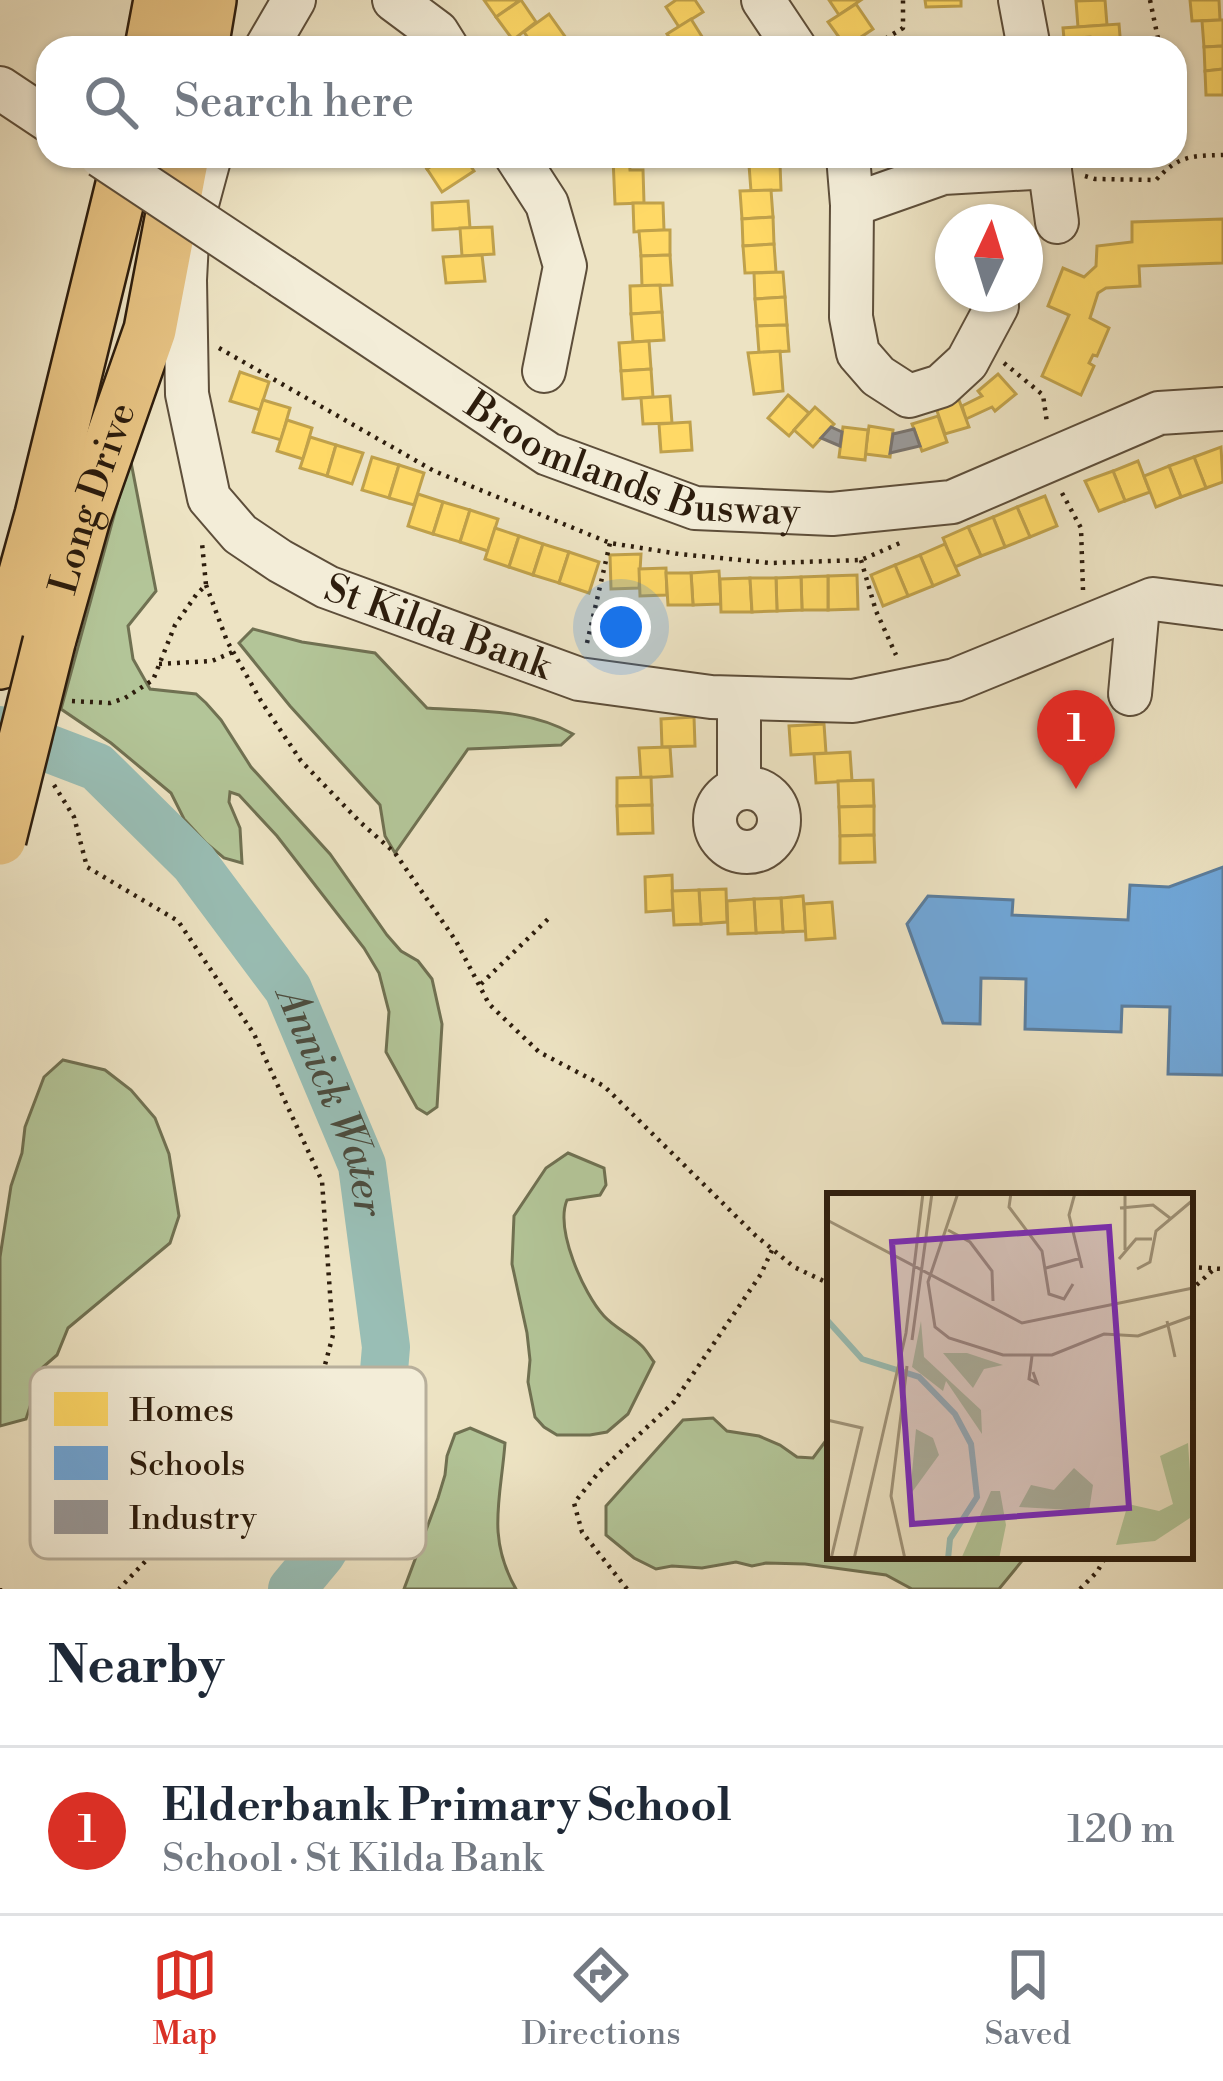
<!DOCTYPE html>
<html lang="en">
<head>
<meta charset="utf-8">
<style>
  :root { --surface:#fff; --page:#f2f2f3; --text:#1f2937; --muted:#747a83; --line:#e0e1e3; --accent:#d93025 }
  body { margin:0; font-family:"Libre Bodoni",serif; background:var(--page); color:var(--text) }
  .compass { position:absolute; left:935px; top:204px; width:108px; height:108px; border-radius:50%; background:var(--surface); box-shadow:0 3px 9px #0004; rotate:4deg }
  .you { position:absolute; left:621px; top:627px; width:42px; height:42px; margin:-30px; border:9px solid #fff; border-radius:50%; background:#1a73e8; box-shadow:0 0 0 18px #1a73e833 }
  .badge { display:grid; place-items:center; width:78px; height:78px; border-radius:50%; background:var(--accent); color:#fff; font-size:39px; font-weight:700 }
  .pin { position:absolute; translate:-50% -99px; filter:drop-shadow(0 3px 6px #0008) }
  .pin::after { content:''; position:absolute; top:63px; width:42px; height:36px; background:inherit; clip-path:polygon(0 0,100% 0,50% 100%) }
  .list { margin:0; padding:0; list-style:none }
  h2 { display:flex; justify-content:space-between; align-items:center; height:156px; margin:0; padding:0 48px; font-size:51px }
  h2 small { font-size:39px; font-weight:400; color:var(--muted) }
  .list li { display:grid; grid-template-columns:78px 1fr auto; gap:36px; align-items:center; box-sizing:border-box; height:168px; padding:0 48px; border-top:3px solid var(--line) }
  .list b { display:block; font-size:45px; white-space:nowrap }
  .list p { margin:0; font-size:39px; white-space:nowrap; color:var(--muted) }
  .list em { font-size:39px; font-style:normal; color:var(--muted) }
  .icon { flex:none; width:66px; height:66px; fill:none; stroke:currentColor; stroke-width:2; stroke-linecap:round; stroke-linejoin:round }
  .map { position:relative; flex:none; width:1223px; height:1589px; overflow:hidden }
  .search { position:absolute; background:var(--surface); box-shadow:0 3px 9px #0004; left:36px; right:36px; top:36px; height:132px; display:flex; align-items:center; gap:30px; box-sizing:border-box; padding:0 42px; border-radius:36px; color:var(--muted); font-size:45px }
  .sheet { height:324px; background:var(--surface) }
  nav { display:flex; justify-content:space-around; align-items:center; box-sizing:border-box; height:168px; border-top:3px solid var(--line); background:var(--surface); font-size:33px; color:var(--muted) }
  nav a { display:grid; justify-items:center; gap:6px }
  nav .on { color:var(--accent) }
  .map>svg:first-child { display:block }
  .green { fill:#b3c598; stroke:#707152; stroke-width:3 }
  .homes { fill:#ffd966; stroke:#c0a14b; stroke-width:3 }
  .schools { fill:#6fa8dc; stroke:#5b7e9e; stroke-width:3 }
  .industry { fill:#999; stroke:#79746f; stroke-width:3 }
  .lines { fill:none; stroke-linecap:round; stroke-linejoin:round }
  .river { stroke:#99beb5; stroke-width:48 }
  .minor-casing { stroke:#5d4e3a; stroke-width:46 }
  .major-casing { stroke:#2d1d0d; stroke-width:56 }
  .path { stroke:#2d1d0d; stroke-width:4.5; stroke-dasharray:3 6; stroke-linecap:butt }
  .minor { stroke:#f3edd8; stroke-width:42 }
  .major { stroke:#e6c282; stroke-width:51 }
  .minor-bridge-casing { stroke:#5d4e3a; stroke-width:46; stroke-linecap:butt }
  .major-bridge-casing { stroke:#2d1d0d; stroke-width:56; stroke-linecap:butt }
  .minor-bridge { stroke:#f3edd8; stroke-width:42 }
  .major-bridge { stroke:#e6c282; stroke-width:51 }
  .labels { text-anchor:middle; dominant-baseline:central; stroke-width:12; stroke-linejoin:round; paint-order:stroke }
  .street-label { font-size:39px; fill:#2d1d0d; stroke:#f3edd8 }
  .water-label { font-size:42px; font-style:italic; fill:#4d4d3f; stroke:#f3edd8 }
  .inset-river { fill:none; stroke:#99beb5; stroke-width:6 }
  .inset-road { fill:none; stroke:#a0947a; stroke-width:3 }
  .view { fill:#7b2cbf; fill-opacity:0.15; stroke:#7b2cbf; stroke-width:6 }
  .inset-edge { fill:none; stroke:#2d1d0d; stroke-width:6 }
  .key { fill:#f3edd8; stroke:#b8af9b; stroke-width:3 }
  .key-label { font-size:33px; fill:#2d1d0d }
</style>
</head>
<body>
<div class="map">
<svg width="1223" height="1589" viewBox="0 0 1223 1589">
  <rect width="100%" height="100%" fill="#ede3c3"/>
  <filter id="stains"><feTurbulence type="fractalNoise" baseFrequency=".00167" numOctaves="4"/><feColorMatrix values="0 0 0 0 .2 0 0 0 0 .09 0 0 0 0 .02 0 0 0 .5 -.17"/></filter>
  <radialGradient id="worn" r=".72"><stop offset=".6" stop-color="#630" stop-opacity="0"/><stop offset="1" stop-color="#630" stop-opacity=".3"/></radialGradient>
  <g class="green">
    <polygon points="130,457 156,591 128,626 133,659 150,689 196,694 206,703 221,720 251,767 330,854 387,935 401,951 418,961 432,979 442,1024 437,1107 427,1114 417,1108 386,1052 389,1012 379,973 364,948 277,836 239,795 230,792 229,802 240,828 242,863 224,858 206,843 184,819 171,793 111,743 61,709"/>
    <path d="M253 629 302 642 375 653 427 708C478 712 527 708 573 734L561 745 468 749 395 853 385 836 380 805 290 706 239 643Z"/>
    <polygon points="63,1060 105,1070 131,1090 155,1118 169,1154 179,1216 170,1243 68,1328 57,1355 43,1367 26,1419 0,1426 0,1257 11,1186 22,1153 25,1127 44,1077"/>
    <path d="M568 1153 604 1168 606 1185 600 1195 567 1200C555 1229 583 1293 604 1316 615 1328 631 1335 642 1346 647 1351 650 1357 654 1362L628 1414 607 1432 590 1435H557L544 1427 535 1417 528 1382 530 1360 527 1333 512 1264 514 1216 546 1168Z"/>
    <polygon points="713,1418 727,1431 759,1436 780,1445 797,1457 813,1458 830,1435 830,1556 1026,1556 999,1589 912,1589 886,1575 805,1564 766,1563 752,1566 736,1562 702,1568 672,1566 656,1569 634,1558 606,1535 606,1506 683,1420"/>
    <path d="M470 1428 505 1443C501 1498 486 1537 516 1589H404L438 1498 445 1475 447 1456 455 1434Z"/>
  </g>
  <g class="homes">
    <polygon points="484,0 520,0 496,17"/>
    <polygon points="521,0 536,22 513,40 496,17"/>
    <polygon points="676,0 695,0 703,12 679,27 666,7"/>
    <polygon points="829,0 861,0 839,15"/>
    <polygon points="925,0 961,0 961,6 926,7"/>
    <polygon points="1105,0 1107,25 1078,27 1076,1"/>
    <polygon points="1190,0 1219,0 1220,20 1192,21"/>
    <polygon points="856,4 873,29 846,47 828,22"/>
    <polygon points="549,14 566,38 552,48 535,48 524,32"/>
    <polygon points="691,19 706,43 698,48 676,48 667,34"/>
    <polygon points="1220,20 1223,20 1223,46 1204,47 1202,21"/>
    <polygon points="1119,24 1121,48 1091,48 1090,37 1064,39 1063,28"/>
    <polygon points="1223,46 1223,69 1205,71 1204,47"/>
    <polygon points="1223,69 1223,95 1206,95 1205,71"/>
    <polygon points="419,156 446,156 427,169"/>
    <polygon points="446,156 464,156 474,171 442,192 427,169"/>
    <polygon points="748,156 779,156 780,164 749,165"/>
    <polygon points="629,157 630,170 643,170 644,203 615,204 613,158"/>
    <polygon points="780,164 781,190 751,191 749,165"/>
    <polygon points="771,190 773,217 742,219 740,191"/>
    <polygon points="468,201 470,228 433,230 432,203"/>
    <polygon points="633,203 663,203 664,230 634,232"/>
    <polygon points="773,217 774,244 743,246 742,219"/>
    <polygon points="1223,219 1223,263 1139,266 1140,286 1106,288 1098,293 1090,318 1109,328 1097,356 1093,355 1089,363 1094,366 1081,395 1042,376 1069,315 1048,306 1063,268 1084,277 1096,266 1097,246 1132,242 1132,222"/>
    <polygon points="492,227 494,254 462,256 460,228"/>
    <polygon points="664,230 670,230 670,255 641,256 639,231"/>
    <polygon points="774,244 776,272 745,273 743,246"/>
    <polygon points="482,255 485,281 446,283 443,257"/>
    <polygon points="670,255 672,285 642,286 641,256"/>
    <polygon points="783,272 785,297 755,299 754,273"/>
    <polygon points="660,285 662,312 631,314 630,286"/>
    <polygon points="785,297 787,325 757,326 755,299"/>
    <polygon points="662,312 664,340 633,342 631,314"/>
    <polygon points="787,325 789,351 759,353 757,326"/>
    <polygon points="649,341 651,369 621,371 619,343"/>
    <polygon points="780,351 783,391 754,394 748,353"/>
    <polygon points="651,369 653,397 623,399 621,371"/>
    <polygon points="240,372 269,382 260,410 230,401"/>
    <polygon points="998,374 1016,394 995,411 992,407 966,419 962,406 982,396 978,391"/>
    <polygon points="788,395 809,413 789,436 768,418"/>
    <polygon points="670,396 672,423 643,424 641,398"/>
    <polygon points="263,400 290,408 281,440 253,432"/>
    <polygon points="959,400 969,427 945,434 936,408"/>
    <polygon points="815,407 834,424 813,447 794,430"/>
    <polygon points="938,416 947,442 922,451 912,424"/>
    <polygon points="287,420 312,428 303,459 277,451"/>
    <polygon points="690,422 692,450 661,452 659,424"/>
    <polygon points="869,426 893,430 890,457 865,454"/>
    <polygon points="843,427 868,430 865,460 839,457"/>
    <polygon points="310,437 336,445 327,476 300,468"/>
    <polygon points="336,445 363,453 352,484 327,476"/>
    <polygon points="1221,447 1223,482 1206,488 1194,457"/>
    <polygon points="372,457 399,465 389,498 362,490"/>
    <polygon points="1194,457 1206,488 1181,497 1169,466"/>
    <polygon points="1138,461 1150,492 1125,501 1113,471"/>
    <polygon points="399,465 424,473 414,505 389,498"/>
    <polygon points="1169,466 1181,497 1156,507 1144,476"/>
    <polygon points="1113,471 1125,501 1099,511 1085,481"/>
    <polygon points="418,494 443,502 433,534 408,526"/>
    <polygon points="1045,496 1057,526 1030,537 1017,507"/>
    <polygon points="443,502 470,510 460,542 433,534"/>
    <polygon points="1017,507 1030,537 1005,547 993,517"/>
    <polygon points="470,510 498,519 488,551 460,542"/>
    <polygon points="993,517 1005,547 981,556 968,527"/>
    <polygon points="968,527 981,556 955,567 943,538"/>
    <polygon points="495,528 519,536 509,567 485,559"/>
    <polygon points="519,536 543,544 533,575 509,567"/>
    <polygon points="543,544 569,552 559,583 533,575"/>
    <polygon points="945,544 959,575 933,586 920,555"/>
    <polygon points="569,552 599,562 589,593 559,583"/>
    <polygon points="641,554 639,588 611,589 610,555"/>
    <polygon points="920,555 933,586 908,596 895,565"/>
    <polygon points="895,565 908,596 883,606 871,575"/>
    <polygon points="666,568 667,595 640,596 639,569"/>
    <polygon points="719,571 721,604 693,605 691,573"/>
    <polygon points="666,573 691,573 693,605 668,605"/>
    <polygon points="857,575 858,609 828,610 828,576"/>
    <polygon points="828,576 828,610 802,610 801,577"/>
    <polygon points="801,577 802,610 777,611 776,578"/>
    <polygon points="750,578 752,612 721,612 720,579"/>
    <polygon points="750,578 776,578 777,611 752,612"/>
    <polygon points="694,717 695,746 662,747 661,719"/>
    <polygon points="824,724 826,753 791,755 789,726"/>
    <polygon points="670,747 672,776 641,778 639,748"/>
    <polygon points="850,752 852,781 816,783 814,754"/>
    <polygon points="651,777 652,805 617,806 617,778"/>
    <polygon points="873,780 874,806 839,807 838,781"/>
    <polygon points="652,805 653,833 618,834 617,806"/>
    <polygon points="874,806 874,835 840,836 839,807"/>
    <polygon points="874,835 875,862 840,863 840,836"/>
    <polygon points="672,875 673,910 646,912 645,877"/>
    <polygon points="726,889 727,922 701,924 699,890"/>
    <polygon points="699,890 701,924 674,925 672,891"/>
    <polygon points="803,896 806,931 783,932 781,898"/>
    <polygon points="781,898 783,932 756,933 754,899"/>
    <polygon points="754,899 756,933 728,934 727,901"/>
    <polygon points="832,902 835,938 806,940 804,904"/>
  </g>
  <polygon class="schools" points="1223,867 1223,1075 1168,1074 1170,1007 1122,1006 1121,1032 1025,1029 1026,979 981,978 980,1024 943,1023 907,924 928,896 1013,900 1012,915 1128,920 1130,885 1169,887"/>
  <g class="industry">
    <polygon points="831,427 842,432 840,446 821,438"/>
    <polygon points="914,429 920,446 890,453 893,434"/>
  </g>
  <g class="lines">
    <path class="river" id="s1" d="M0 730 97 767 194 863 288 989 362 1165 386 1347 376 1466 321 1554 292 1589"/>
    <g class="minor-casing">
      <g id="minor">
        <polyline points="394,0 437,32 447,48"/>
        <polyline points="763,0 795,48"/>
        <polyline points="1020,0 1029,48"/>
        <polyline points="266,48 294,0"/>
        <polyline points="0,88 48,120"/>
        <path id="s2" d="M210 156 187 241 185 280 187 394 209 498 240 534 280 561 327 587 579 679 711 697 853 701 955 680 1153 599 1223 608"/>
        <polyline points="516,156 547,204 565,266 544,371"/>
        <polyline points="848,156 852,205 851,317 858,353 878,376 909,396 941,386 967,362 997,306"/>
        <polyline points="1048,156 1057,222"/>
        <polyline points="852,205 943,173 1050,167"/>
        <path id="s3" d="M283 277 548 454 695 508 832 514 952 502 1159 413 1223 409"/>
        <polyline points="1130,694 1138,606"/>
        <circle cx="747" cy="820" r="32"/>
        <polyline points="739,788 739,698"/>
      </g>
    </g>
    <g class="major-casing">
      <g id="major">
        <polyline points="151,48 160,0"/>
        <polyline points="202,48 210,0"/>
        <path id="s4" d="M49 642 84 518 150 330 183 156"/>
        <polyline points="0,663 41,515 129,156"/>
      </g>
    </g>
    <g class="path">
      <polyline points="1150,0 1160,48"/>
      <polyline points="870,48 903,28 903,0"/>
      <path d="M1085 176 1095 179 1156 180C1179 155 1191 156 1223 155"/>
      <polyline points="1025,267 1039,247"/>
      <polyline points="219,348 434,471 610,543 679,554 771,563 861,560 900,543"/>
      <polyline points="1004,363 1043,395 1047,423"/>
      <polyline points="1062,493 1081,528 1083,590"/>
      <polyline points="861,560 876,611 896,655"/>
      <polyline points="206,585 227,641 261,701 301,761 360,822 395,853 456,941 489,1004 539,1052 604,1086 755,1235 794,1267 830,1284"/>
      <polyline points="587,643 610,543"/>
      <polyline points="159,664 212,661 233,652"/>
      <polyline points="72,701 110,703 125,698 153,680 175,625 196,595 206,585 202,543"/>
      <polyline points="54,785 74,817 87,867 178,921 254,1034 322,1181 333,1335 300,1458 178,1527 119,1589"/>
      <polyline points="481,984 548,919"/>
      <polyline points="1190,1267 1223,1269"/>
      <polyline points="1190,1291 1213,1270"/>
      <polyline points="0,1588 0,1589"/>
      <polyline points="627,1589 582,1532 574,1503 599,1472 674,1402 761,1274 772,1250"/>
      <polyline points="1080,1589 1097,1572 1106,1556"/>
    </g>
    <use href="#minor" class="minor"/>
    <use href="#major" class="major"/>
    <g class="minor-bridge-casing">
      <polyline id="minor-bridge" points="101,156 283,277"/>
    </g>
    <g class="major-bridge-casing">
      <polyline id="major-bridge" points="0,839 49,642"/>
    </g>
    <use href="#minor-bridge" class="minor-bridge"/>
    <use href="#major-bridge" class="major-bridge"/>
  </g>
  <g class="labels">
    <g class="street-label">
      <text stroke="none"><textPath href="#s3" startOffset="402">Broomlands Busway</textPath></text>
      <text stroke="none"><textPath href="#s4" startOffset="150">Long Drive</textPath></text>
      <text stroke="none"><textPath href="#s2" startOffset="615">St Kilda Bank</textPath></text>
    </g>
    <g class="water-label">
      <text stroke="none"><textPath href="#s1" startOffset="519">Annick Water</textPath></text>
    </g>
  </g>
  <g transform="translate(827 1193)">
    <rect width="366" height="366" fill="#ede3c3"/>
    <path d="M94 128 97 164 154 217 155 241 119 188 116 198 85 174ZM116 160H140L176 172 157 176 146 195ZM89 236 106 245 112 262 83 302ZM361 250 366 323 328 348 289 352 301 311 332 318 346 311 333 263ZM247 275 266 292 262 318 192 314 204 292 227 297ZM164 298H173L179 332 172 366H134Z" fill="#b3c598"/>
    <path class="inset-river" d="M0 127 35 166 92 184 128 221 144 251 150 304 123 346 121 366"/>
    <path class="inset-road" d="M131 0 101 89 108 134 122 145 176 162H225L277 141 311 143 366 123M184 0 182 14 215 58 222 101 237 106 246 91M248 0 242 22 255 75M293 15 326 12 343 25M0 27 195 130 366 95M121 37 143 49 165 78 166 108M298 57V0M292 66 309 46H325M219 75 254 65M310 76 323 69 329 38 366 7M340 128 348 164M85 147 105 0M205 163 202 186 210 190 206 179M0 227 35 235 4 366M27 366 79 140 96 0M78 366 64 303 80 173"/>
    <path class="view" d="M282 34 302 315 85 331 65 49Z"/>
    <rect width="366" height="366" class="inset-edge"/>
  </g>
  <rect x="30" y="1367" width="396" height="192" rx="18" class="key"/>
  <rect x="54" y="1392" width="54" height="34" fill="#ffd966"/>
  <rect x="54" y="1446" width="54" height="34" fill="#6fa8dc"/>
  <rect x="54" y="1500" width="54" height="34" fill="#999"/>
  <g class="key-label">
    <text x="129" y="1421">Homes</text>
    <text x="129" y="1475">Schools</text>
    <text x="129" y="1529">Industry</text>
  </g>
  <rect width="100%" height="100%" filter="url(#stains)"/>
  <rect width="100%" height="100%" fill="url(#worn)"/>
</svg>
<svg class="compass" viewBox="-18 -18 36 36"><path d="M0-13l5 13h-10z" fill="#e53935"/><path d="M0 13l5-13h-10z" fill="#747a83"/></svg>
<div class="you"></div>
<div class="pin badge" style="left:1076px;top:789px">1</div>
<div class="search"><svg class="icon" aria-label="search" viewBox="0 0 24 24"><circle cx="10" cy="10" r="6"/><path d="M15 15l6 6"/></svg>Search here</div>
</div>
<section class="sheet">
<h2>Nearby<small></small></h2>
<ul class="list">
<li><span class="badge">1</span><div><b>Elderbank Primary School</b><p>School · St Kilda Bank</p></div><em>120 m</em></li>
</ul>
</section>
<nav>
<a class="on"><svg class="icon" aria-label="map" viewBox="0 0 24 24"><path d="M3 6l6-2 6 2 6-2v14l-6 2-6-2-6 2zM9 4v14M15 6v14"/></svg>Map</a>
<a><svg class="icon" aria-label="directions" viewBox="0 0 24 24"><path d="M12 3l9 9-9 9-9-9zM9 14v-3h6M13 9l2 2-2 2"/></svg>Directions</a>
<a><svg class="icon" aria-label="saved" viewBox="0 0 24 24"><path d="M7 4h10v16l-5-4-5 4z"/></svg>Saved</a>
</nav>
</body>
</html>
